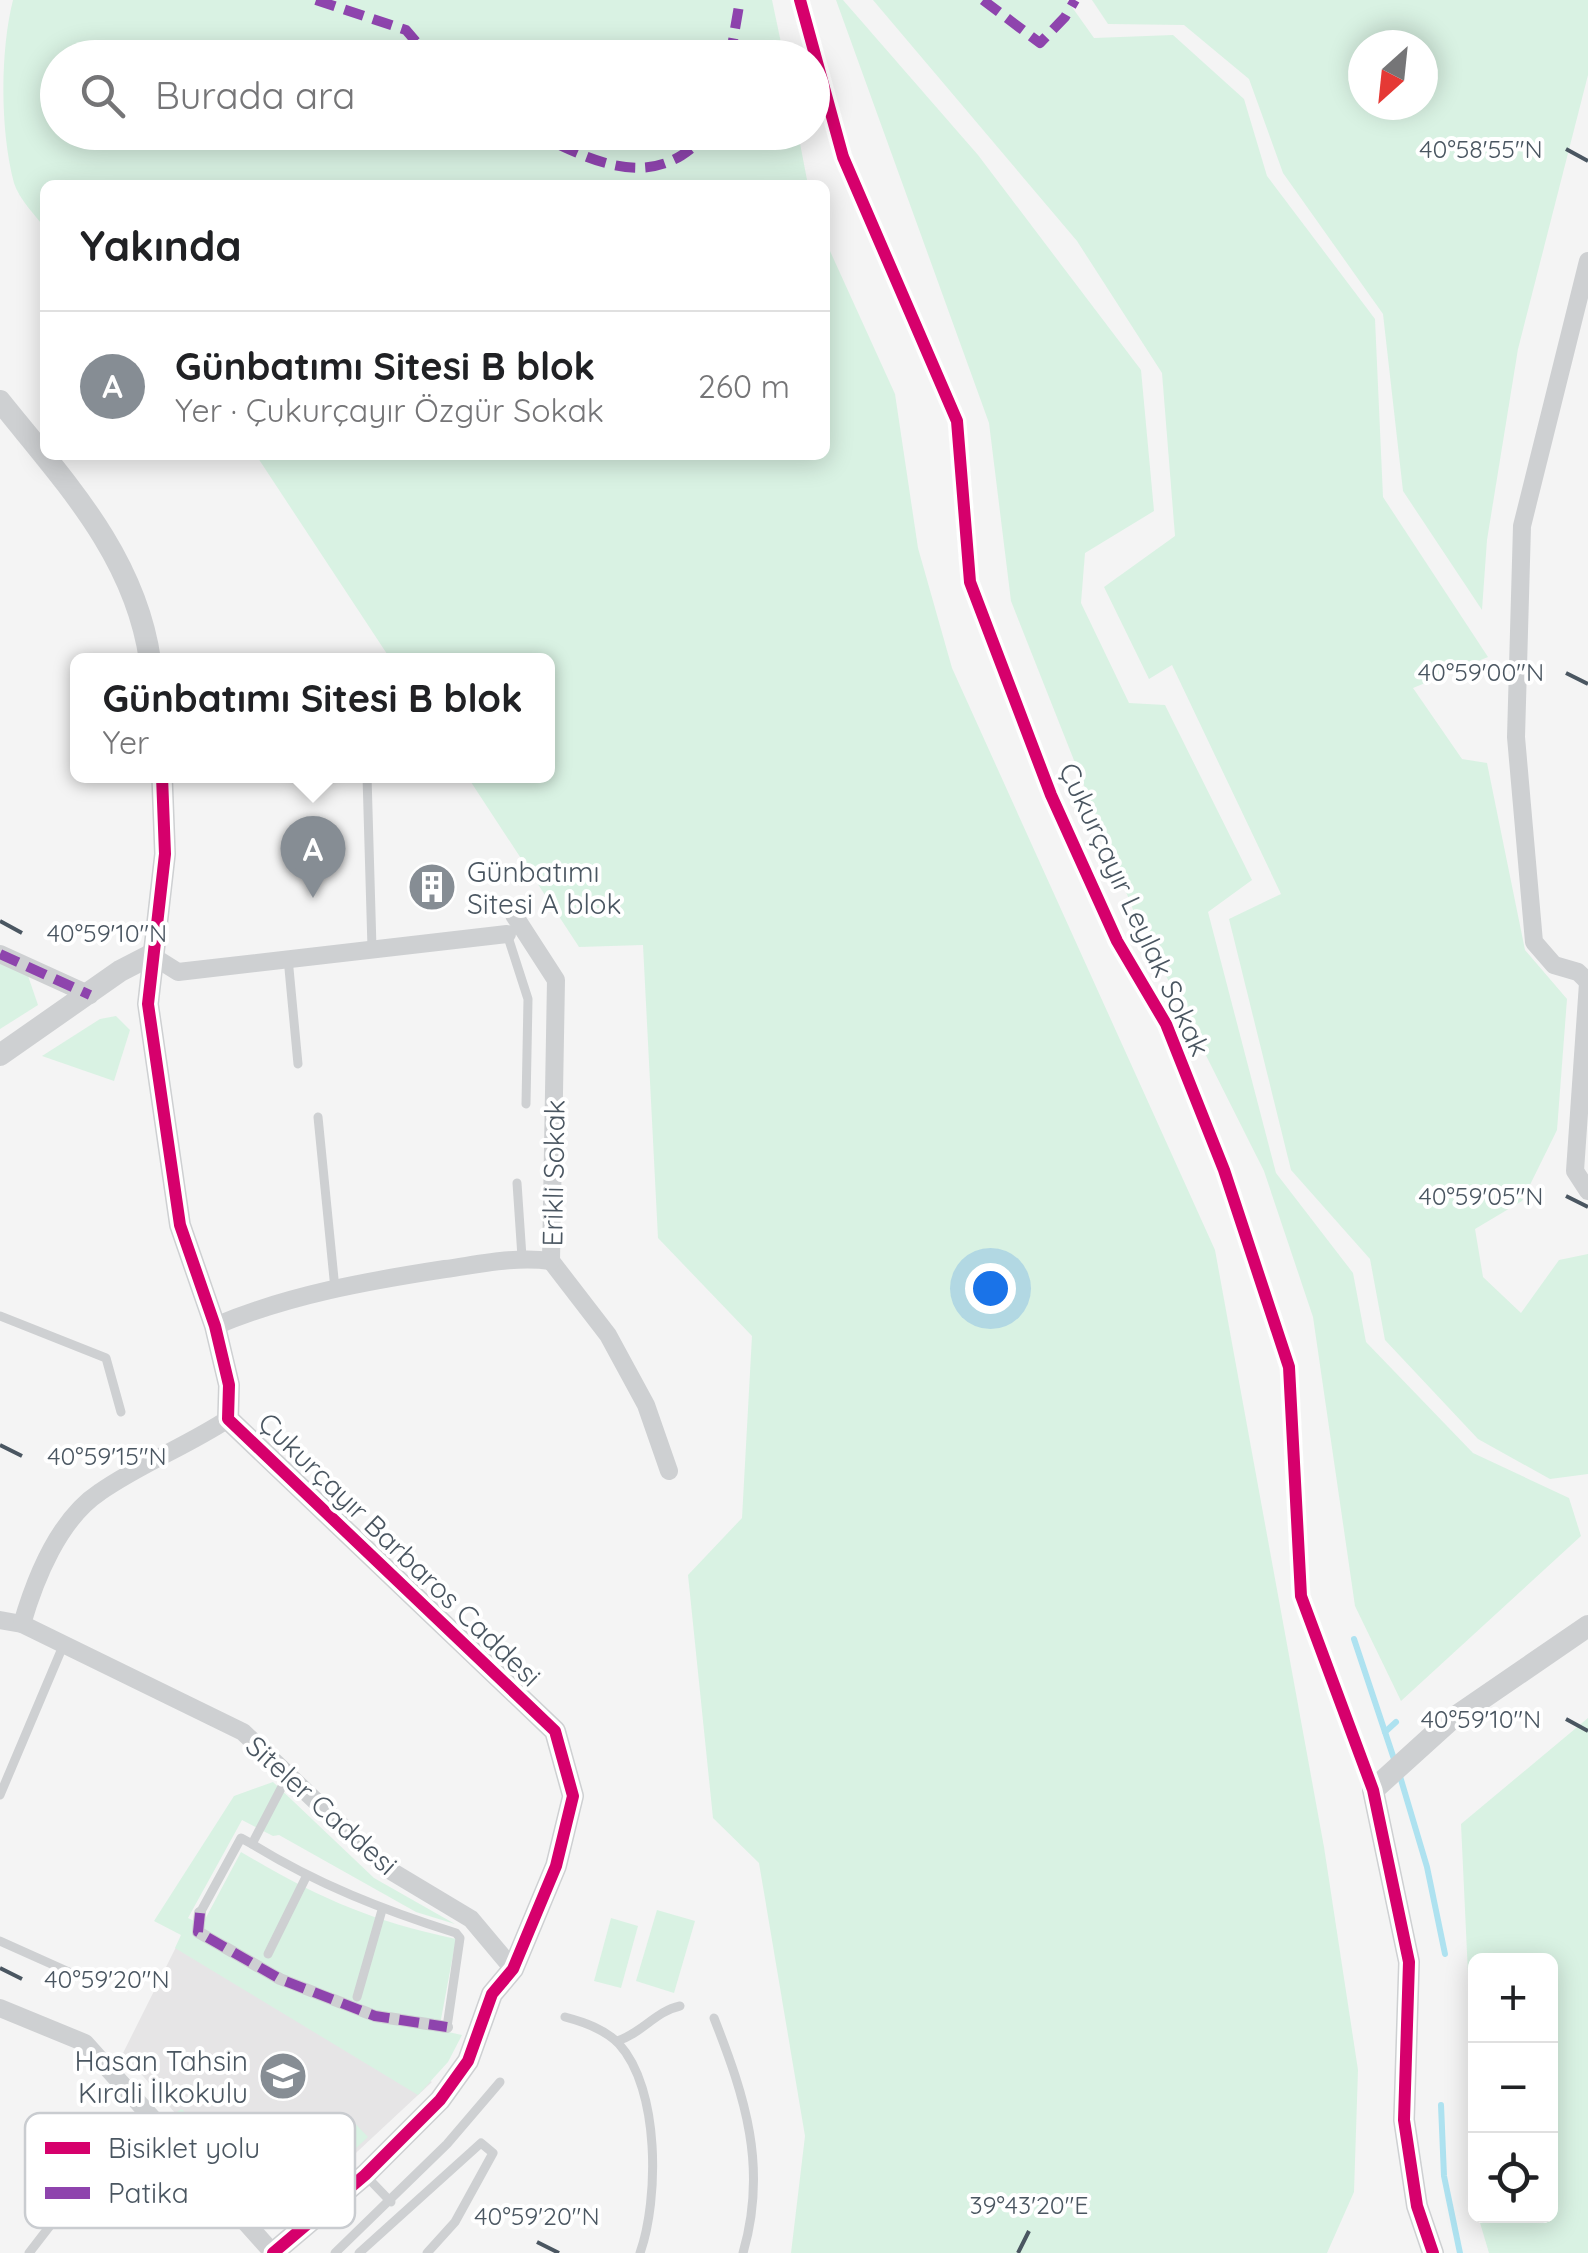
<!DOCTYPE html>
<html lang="tr">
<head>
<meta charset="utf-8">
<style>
  :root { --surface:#fff; --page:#f2f2f2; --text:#202124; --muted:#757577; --line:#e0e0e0; --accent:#868d94 }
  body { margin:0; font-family:Quicksand,sans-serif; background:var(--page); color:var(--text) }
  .controls { position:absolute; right:30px; bottom:30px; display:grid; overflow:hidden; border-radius:15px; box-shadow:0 5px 25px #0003 }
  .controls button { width:90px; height:90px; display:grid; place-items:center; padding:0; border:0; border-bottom:2px solid var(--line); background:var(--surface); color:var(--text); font:50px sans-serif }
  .compass { position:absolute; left:1348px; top:30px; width:90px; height:90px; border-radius:50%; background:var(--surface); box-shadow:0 5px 25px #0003; rotate:207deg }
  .you { position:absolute; left:990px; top:1288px; width:35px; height:35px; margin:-25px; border:8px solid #fff; border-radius:50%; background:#1a73e8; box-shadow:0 0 0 15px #1a73e833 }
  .badge { display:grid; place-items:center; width:65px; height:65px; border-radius:50%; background:var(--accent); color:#fff; font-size:32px; font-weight:700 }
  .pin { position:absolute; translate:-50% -82px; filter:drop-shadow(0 2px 5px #0008) }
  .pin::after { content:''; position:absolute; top:52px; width:35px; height:30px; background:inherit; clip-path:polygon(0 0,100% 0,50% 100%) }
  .popup { position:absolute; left:70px; top:653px; width:485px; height:130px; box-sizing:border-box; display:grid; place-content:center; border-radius:15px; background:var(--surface); filter:drop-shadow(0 2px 8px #0005); font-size:32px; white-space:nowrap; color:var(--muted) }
  .popup b { font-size:38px; color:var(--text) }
  .popup::after { content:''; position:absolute; left:50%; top:100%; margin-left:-20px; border:20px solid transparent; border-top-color:var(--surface) }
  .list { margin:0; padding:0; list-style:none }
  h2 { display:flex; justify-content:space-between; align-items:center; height:130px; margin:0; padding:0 40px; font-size:42px }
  h2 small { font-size:32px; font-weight:400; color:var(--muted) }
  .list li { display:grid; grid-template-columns:65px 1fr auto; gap:30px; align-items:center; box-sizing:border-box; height:150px; padding:0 40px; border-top:2px solid var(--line) }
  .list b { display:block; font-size:38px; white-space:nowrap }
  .list p { margin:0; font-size:32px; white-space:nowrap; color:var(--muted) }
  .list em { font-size:32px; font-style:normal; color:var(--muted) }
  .icon { flex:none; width:55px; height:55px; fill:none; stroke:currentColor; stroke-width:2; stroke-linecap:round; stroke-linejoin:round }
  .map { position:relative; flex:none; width:1588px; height:2253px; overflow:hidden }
  .search { position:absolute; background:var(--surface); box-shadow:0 5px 25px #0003; left:40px; top:40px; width:790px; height:110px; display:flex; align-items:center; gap:25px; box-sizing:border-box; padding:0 35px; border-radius:55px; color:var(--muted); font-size:38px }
  .panel { position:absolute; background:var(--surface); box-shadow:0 5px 25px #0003; left:40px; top:180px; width:790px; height:280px; border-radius:15px }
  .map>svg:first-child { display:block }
  .education { fill:#e6e5e6 }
  .green { fill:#d9f2e3; fill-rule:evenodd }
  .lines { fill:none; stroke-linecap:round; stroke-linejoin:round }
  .stream { stroke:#aee2f0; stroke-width:6 }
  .service { stroke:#ced0d2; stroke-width:9 }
  .pedestrian { stroke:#ced0d2; stroke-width:12 }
  .minor { stroke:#ced0d2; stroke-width:18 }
  .tertiary { stroke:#ced0d2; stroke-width:22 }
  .quiet { stroke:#8e44ad; stroke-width:10; stroke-dasharray:20 10; stroke-linecap:butt }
  .cycleway-casing { stroke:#fff; stroke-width:19 }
  .cycleway { stroke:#d6006c; stroke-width:12 }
  .ticks { fill:none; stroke:#4a5661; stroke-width:4 }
  .labels { text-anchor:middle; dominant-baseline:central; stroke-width:8; stroke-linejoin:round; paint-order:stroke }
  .poi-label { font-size:28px; fill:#4a5661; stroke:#fff; text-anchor:start }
  .street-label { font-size:28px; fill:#4a5661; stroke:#fff }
  .key { fill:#fff; stroke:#c9ccd0; stroke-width:2.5 }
  .key-label { font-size:28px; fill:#4a5661 }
  .ticks-label { font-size:25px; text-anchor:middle; fill:#4a5661; stroke:#fff; stroke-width:8; stroke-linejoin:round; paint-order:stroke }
</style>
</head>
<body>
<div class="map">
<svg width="1588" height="2253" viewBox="0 0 1588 2253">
  <rect width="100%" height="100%" fill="#f4f4f4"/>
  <polygon class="education" points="182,1935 432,2082 284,2220 268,2220 123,2053"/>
  <g class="green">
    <path d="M13 0H772L784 57 58 58V132L798 133 808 185H45V228C35 215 19 199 14 183 0 131 0 51 13 0Z"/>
    <polygon points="836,0 843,0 978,155 1141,370 1154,511 1085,553 1081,603 1129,703 1165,705 1252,880 1208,912 1276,1173 1353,1273 1366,1342 1473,1453 1569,1498 1581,1536 1401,1701 1355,1606 1313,1317 1264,1171 1134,912 1011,601 989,423"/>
    <polygon points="873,0 1067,0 1094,38 1173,35 1244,99 1267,176 1375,319 1383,497 1488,657 1413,688 1462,759 1487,763 1525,950 1567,999 1557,1130 1522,1201 1475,1229 1483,1277 1521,1313 1559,1260 1588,1254 1588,1474 1550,1479 1478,1439 1385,1340 1370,1259 1291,1170 1229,919 1281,894 1172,665 1149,679 1104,587 1175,536 1162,373 1077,241"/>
    <path d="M1092 0H1588V75L1518 349 1487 540 1482 610 1403 491 1383 314 1283 173 1249 79 1184 25 1108 24ZM1363 45H1423V105H1363Z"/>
    <polygon points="825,240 895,394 918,548 952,668 1215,1250 1324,1847 1358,2070 1354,2192 1327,2253 791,2253 805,2136 759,1863 713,1818 688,1575 742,1518 752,1336 658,1238 643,945 579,947 467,776 548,776 548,660 391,660 256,455 825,455"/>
    <polygon points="0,960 27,973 38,1005 0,1029"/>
    <polygon points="116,1016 130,1030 114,1081 42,1056 100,1019"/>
    <polygon points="1588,1718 1588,2253 1489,2253 1478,2216 1550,2216 1550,1960 1476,1960 1475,2206 1471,2189 1472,2060 1461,1824"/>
    <path d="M273 1782 374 1878 455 1924 416 1912 279 1835 273 1836 242 1820 188 1918 202 1925 241 1852C319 1898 367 1920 456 1939L439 2030 462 2035 448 2062 418 2095 175 1948 181 1935 154 1921 234 1796Z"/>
    <polygon points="657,1910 695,1921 674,1993 636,1981"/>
    <polygon points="611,1918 638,1926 621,1988 594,1981"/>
    <polygon points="182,2109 261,2203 279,2202 282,2206 309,2182 316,2191 284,2220 268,2220 175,2113"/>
    <polygon points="346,2114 368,2137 321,2181 300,2158"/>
  </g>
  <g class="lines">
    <g class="stream">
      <polyline points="1354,1639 1395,1762"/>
      <polyline points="1385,1732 1396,1722"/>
      <polyline points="1399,1773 1427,1867 1445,1954"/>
      <polyline points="1441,2105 1444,2176 1460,2253"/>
    </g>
    <g class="service">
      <polyline points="367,776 372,948"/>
      <polyline points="507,934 528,999 526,1104"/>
      <polyline points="288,958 298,1064"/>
      <polyline points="318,1117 335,1289"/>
      <polyline points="517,1183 522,1257"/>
      <polyline points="0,1316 106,1358 121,1412"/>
      <path d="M287 1777 252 1844C317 1884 383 1910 456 1933L460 1938 447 2027"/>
      <polyline points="0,1795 63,1646"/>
      <polyline points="200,1913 241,1838 252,1844"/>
      <polyline points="0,1941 78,1976"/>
      <polyline points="268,1954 306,1877"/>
      <polyline points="357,1997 382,1910"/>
      <path d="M565 2017C584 2022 605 2029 619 2044 660 2089 659 2199 640 2253"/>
      <path d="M714 2018C745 2097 768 2167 743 2253"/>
      <path d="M617 2041C641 2034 656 2011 680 2006"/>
      <polyline points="367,2177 391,2202"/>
      <polyline points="29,2253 56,2218 88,2207 153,2119"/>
      <polyline points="335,2253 447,2144 500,2082"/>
      <polyline points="359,2253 481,2143 493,2153 455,2222 427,2253"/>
    </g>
    <polyline class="pedestrian" points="200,1913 198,1932 280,1979 375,2016 447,2027"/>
    <g class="minor">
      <polyline points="800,0 843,157 957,421 970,582 1051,795 1117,941 1166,1024 1224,1170 1289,1367 1301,1596 1373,1790"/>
      <polyline points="1588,261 1522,526 1516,737 1534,942 1554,965 1578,972 1588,982"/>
      <polyline points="514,915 556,980 551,1261 608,1335 646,1405 669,1471"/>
      <polyline points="0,954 90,995"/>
      <polyline points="151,955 178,972 507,934"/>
      <polyline points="1588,983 1575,1171 1588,1191"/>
      <path d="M215 1326C288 1295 367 1281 445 1269 481 1264 515 1256 551 1261"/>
      <polyline points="0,1620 22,1624 243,1732 386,1868 471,1919 513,1969"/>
      <path d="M22 1624C35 1579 59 1519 100 1492 140 1464 187 1446 228 1419"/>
      <polyline points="0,2008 85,2043 273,2253"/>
    </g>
    <g class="tertiary">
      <path d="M0 401C64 481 135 555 150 660"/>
      <polyline points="162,776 165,854 148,1004 180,1225 215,1326 229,1385 228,1419 555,1731 573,1796 556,1866 513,1969 492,1994 468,2061 440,2100 365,2175 273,2253"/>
      <polyline points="0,1055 120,971 151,955"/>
      <polyline points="1433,2253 1417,2206 1404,2120 1409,1962 1373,1790 1448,1722 1588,1626"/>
    </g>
    <g class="quiet">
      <polyline points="316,0 406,30 430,58"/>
      <polyline points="983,0 1040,43 1065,17 1075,0"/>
      <polyline points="730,58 740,0"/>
      <path d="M532 132C575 152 627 182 673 160 687 154 699 141 712 132"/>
      <polyline points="0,954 90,995"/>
      <polyline points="200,1913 198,1932 280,1979 375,2016 447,2027"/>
    </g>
    <g class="cycleway-casing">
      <g id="cycleway">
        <polyline points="800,0 843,157 957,421 970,582 1051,795 1117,941 1166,1024 1224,1170 1289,1367 1301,1596 1373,1790 1409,1962 1404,2120 1417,2206 1433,2253"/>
        <polyline points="162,776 165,854 148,1004 180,1225 215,1326 229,1385 228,1419 555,1731 573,1796 556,1866 513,1969 492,1994 468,2061 440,2100 365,2175 273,2253"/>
      </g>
    </g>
    <use href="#cycleway" class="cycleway"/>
  </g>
  <path class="ticks" d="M1566 149 1588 161M1566 673 1588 684M0 921 22 933M1566 1196 1588 1207M0 1445 22 1456M1566 1719 1588 1731M0 1968 22 1979M537 2242 559 2253M1018 2253 1029 2231"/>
  <defs>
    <g id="building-disc" transform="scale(2.5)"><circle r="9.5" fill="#868d94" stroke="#fff"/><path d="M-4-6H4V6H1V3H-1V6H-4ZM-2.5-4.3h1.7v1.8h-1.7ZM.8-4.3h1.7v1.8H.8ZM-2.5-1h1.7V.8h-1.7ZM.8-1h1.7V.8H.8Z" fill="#fff"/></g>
    <g id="school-disc" transform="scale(2.5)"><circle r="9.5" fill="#868d94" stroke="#fff"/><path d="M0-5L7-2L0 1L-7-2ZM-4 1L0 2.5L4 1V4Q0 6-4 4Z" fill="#fff"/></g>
  </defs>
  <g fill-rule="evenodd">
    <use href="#building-disc" x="432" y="887"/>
    <use href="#school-disc" x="283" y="2076"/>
  </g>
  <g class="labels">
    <g class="poi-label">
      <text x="467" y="871">Günbatımı<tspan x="467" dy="32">Sitesi A blok</tspan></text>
      <text x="248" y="2060" text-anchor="end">Hasan Tahsin<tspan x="248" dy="32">Kırali İlkokulu</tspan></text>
    </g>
    <g class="street-label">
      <text transform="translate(1135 909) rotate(65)">Çukurçayır Leylak Sokak</text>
      <text transform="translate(553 1173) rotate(-89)">Erikli Sokak</text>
      <text transform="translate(400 1549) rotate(44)">Çukurçayır Barbaros Caddesi</text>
      <text transform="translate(322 1805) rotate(42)">Siteler Caddesi</text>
    </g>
  </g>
  <rect x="25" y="2113" width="330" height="115" rx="15" class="key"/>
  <rect x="45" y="2142" width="45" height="12" fill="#d6006c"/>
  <rect x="45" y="2187" width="45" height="12" fill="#8e44ad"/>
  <g class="key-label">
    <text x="108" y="2158">Bisiklet yolu</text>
    <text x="108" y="2203">Patika</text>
  </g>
  <g class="ticks-label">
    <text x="1481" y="158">40°58'55"N</text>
    <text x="1481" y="681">40°59'00"N</text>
    <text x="107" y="942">40°59'10"N</text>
    <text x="1481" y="1205">40°59'05"N</text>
    <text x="107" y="1465">40°59'15"N</text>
    <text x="1481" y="1728">40°59'10"N</text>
    <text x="107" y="1988">40°59'20"N</text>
    <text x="1029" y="2214">39°43'20"E</text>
    <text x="537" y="2225">40°59'20"N</text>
  </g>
</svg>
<div class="controls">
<button>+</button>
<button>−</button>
<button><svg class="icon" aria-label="locate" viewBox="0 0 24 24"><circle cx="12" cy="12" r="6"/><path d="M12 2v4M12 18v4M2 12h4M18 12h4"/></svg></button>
</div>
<svg class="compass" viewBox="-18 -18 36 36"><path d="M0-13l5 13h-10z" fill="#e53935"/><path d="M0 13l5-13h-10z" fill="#757577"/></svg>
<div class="you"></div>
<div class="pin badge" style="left:313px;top:898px">A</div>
<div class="popup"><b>Günbatımı Sitesi B blok</b>Yer</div>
<div class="search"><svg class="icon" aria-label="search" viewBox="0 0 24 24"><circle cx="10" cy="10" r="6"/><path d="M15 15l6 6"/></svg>Burada ara</div>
<section class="panel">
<h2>Yakında<small></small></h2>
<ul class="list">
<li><span class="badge">A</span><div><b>Günbatımı Sitesi B blok</b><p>Yer · Çukurçayır Özgür Sokak</p></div><em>260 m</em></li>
</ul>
</section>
</div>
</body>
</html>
